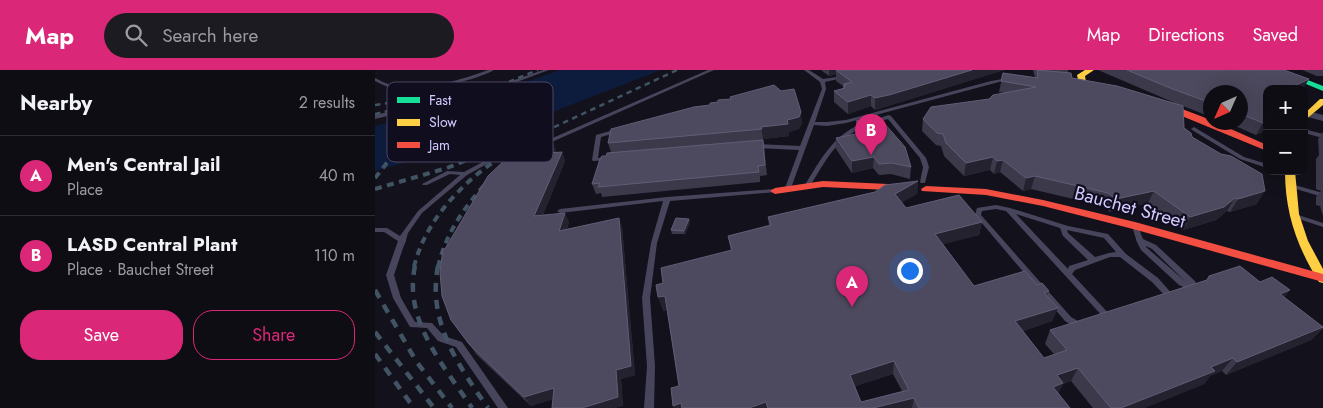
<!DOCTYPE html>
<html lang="en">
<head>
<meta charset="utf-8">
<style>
  :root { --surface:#0e0d14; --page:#1c1b22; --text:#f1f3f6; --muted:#9b9ca0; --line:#2e2d34; --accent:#db2777 }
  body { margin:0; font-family:Jost,sans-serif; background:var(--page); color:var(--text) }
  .controls { position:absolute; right:15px; top:15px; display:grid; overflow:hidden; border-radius:10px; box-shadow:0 5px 20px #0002 }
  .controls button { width:45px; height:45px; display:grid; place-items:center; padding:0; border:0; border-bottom:1px solid var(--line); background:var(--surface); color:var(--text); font:25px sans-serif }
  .compass { position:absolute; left:828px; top:15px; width:45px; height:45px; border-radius:50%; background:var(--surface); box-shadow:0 5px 20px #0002; rotate:225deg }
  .you { position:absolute; left:534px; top:200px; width:18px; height:18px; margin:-12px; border:4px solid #fff; border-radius:50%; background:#1a73e8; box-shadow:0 0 0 8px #1a73e833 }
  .badge { display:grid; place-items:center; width:32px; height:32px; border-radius:50%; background:var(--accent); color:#fff; font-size:16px; font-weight:700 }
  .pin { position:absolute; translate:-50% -41px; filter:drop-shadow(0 1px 2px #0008) }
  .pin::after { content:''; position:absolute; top:26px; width:18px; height:15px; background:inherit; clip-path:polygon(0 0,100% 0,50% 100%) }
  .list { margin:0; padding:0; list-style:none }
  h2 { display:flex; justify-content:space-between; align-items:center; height:65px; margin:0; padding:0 20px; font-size:21px }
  h2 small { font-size:16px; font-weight:400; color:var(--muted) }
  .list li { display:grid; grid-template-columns:32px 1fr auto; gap:15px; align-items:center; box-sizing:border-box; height:80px; padding:0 20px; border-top:1px solid var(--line) }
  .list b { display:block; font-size:19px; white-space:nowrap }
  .list p { margin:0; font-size:16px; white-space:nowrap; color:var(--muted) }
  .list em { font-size:16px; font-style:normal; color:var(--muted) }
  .actions { display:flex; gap:10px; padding:15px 20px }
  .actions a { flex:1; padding:11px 0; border:1px solid var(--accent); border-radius:20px; text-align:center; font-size:18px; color:var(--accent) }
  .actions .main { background:var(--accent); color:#fff }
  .icon { flex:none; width:28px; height:28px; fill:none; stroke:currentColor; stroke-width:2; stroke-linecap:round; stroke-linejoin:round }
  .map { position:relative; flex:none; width:948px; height:338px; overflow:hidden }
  header { display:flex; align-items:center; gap:30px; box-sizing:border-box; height:70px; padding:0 25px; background:var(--accent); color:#fff }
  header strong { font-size:24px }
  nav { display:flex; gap:28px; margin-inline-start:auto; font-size:18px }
  .search { width:350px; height:45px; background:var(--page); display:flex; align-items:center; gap:12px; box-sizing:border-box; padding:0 18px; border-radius:28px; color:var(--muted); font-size:19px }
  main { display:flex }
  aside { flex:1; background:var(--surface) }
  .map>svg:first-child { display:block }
  .water { fill:#0d1c3c }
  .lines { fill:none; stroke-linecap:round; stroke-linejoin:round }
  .lane { fill:#47455c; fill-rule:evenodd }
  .street { fill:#47455c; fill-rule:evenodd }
  .fast { fill:#16e098; fill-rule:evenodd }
  .slow { fill:#ffcf43; fill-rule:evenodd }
  .jam { fill:#f24e42; fill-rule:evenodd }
  .rail-far2 { stroke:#415464; stroke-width:2.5; stroke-dasharray:5.5 4.5; stroke-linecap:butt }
  .rail-far1 { stroke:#415464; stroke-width:4; stroke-dasharray:7 5.5; stroke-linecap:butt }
  .rail { stroke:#415464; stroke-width:4.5; stroke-dasharray:9 8; stroke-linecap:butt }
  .wall { fill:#3c394b; fill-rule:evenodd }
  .shaded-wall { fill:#25222f }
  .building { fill:#4d495e; stroke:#625d77; fill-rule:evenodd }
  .labels { text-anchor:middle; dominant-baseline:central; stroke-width:4.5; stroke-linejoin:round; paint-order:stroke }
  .street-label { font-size:19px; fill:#d3cbfe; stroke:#100d1f }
  .key { fill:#100d1f; stroke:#4a4662; stroke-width:1 }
  .key-label { font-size:14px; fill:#d3cbfe }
</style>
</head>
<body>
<header>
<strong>Map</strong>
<div class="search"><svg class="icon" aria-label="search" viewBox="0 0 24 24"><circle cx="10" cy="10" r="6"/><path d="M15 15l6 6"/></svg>Search here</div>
<nav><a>Map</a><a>Directions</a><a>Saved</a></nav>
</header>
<main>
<aside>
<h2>Nearby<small>2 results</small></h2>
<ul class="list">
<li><span class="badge">A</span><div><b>Men's Central Jail</b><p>Place</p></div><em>40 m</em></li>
<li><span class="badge">B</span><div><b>LASD Central Plant</b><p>Place · Bauchet Street</p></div><em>110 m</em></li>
</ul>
<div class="actions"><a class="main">Save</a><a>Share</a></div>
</aside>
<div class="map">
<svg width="948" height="338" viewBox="0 0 948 338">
  <rect width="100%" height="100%" fill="#13111b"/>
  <polygon class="water" points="185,0 286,0 92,75 0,101 0,56 100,30"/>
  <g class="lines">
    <g class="lane">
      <path d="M113 0H119C100 11 48 22 25 20 16 19 8 15 0 11V8C5 10 9 13 14 14 43 24 85 10 113 0Z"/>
      <polygon points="168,0 174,0 120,20 0,49 0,45 117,18"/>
      <polygon points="333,0 339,0 161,79 121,89 92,105 47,143 33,163 31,170 31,171 28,178 19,205 26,228 40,252 57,253 69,266 87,272 133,338 123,338 81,277 63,271 52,258 35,257 18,228 11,205 23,171 9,162 0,162 0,158 12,158 25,166 43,141 85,105 75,104 52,115 48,115 47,114 72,101 89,102 117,87 157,77"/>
      <polygon points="429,0 434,0 448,9 469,6 471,7 450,12 451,19 440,52 452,52 471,50 616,11 633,8 635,9 471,53 452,56 439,55 416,118 413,120 410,118 424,80 381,78 378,76 381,74 425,76 447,19 445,12"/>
      <polygon points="514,45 516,46 551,88 554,97 550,113 546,113 545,112 548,97 545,88 513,49 498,53 495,51"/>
      <path d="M488 53 491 55 490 56C459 71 452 89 435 116H431L430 115C445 90 459 64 488 53Z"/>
      <polygon points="819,57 869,87 892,94 892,98 865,89 817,60 816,59"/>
      <polygon points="242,59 244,60 244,62 226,67 223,88 234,87 237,89 236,90 218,91 217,90 221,65"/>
      <polygon points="929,59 948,64 948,68 929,63"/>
      <polygon points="916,114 948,123 948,127 914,117 913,116 914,115"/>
      <polygon points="399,119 401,120 402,121 401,122 295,131 282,173 275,228 280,296 279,338 269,338 272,296 267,228 276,173 288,131 185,143 182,141 185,139 292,127"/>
      <path d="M621 135 635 138 693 156 733 164 751 184 783 208 800 227 799 229H793L777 212 745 187H735L700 200 697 204 737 247 736 249 733 250 730 249 631 141 621 139 607 141 606 145 696 247 703 251 711 253 712 255 711 257C703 260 697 255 690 251L600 145 602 138ZM641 144 685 158 688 166 713 190 694 196 693 199ZM692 160 729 168 741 182 734 183 720 187 693 163Z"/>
      <polygon points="920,144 948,153 948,157 918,147 917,146 918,145"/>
      <path d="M758 154H762L768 169 781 175 820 211 824 219 823 221H817L804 215 766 180 761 170V169L757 156ZM771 176 777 179 811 212 771 177Z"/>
    </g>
    <polygon class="street" points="933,41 948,45 948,51 929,46 929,42"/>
    <polygon class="fast" points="897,0 907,0 948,16 948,21"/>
    <g class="slow">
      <polygon points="710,0 719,0 710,6 711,12 731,17 731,21 704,15 702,5"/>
      <polygon points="945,29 948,29 948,35 929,51 929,44"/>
      <path d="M910 101H920L924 144 933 171 948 199V213L944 212C922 177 910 143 910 101Z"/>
    </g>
    <g class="jam">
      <polygon points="780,31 786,31 836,50 836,52 840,52 892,75 892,81 780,35"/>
      <polygon points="448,111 535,115 540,118 535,121 448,117 400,124 395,121 400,118"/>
      <polygon points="551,116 611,119 668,130 760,152 948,204 948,212 758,159 668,136 611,125 547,121 546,119"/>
    </g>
    <g class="rail-far2">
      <polyline points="0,35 42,29"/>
      <polyline points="0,44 100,21"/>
      <path d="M17 87C59 45 109 21 163 0"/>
      <polyline points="101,87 142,70"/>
      <polyline points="127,87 173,60 302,0"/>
    </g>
    <g class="rail-far1">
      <polyline points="0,108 18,85"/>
      <polyline points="0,119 72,98 104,85"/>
      <path d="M39 197C50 150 89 110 129 85"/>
      <path d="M63 197C71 161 93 132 118 106"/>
    </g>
    <g class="rail">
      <path d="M40 196C28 250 69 296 97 338"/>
      <path d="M63 196C52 251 83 295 113 338"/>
      <polyline points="0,220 41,291 77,338"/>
      <polyline points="0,262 59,338"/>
      <polyline points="0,284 39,338"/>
    </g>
  </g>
  <g class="wall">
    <polygon points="446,0 629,0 513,36 500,40 496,36 473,44 459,32 459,21 468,19 468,16 461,11 461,4 454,6"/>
    <polygon points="658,0 693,0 693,3 697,8 800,33 723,0 909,0 892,19 892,60 881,65 851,52 866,52 866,22 836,22 836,47 808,36 809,58 882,134 855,142 852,141 841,150 808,160 773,133 735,142 728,136 656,119 648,121 625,102 619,104 615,100 589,106 569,86 566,76 561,75 547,61 548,49 614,29 630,23 624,22 628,3 660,8 660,6 659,5"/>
    <polygon points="927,0 948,0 948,6 942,6"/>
    <polygon points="343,32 427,53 424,59 414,62 414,66 388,69 392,105 385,106 385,112 227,127 226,123 221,124 217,114 231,86 236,82 233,73"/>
    <polygon points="481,51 536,97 535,109 516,104 504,105 498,98 477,103 461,79 461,68 482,64 481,62"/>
    <polygon points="948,62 948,146 945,136 941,135 941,127 946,121 941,119 941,89 944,85 943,69"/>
    <polygon points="178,75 182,83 187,82 190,91 168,145 194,152 192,159 247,157 260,305 246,309 248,336 178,329 156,336 101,284 94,274 70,179"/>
    <path d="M543 111 542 124 527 132 531 138 607 152 604 165 568 174 599 216 662 215 674 221 672 226 683 238 677 251 648 261 669 288 679 284 670 274 675 260 885 212 915 220 909 227 948 258 936 270 851 305 847 301 835 306 829 314 769 338H718L696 311 688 314 683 323 695 338H299L298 336 304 316 292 240 288 241V213L356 181 353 166 394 156 393 147 500 122ZM518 304 527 321 486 332 480 316Z"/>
    <polygon points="314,149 315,153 310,164 297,164 296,160"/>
  </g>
  <g class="shaded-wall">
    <polygon points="454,0 480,0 461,0 461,4 454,6"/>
    <polygon points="597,0 629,0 500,40 500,28"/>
    <polygon points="934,9 928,19 913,19"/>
    <polygon points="496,25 496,36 473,44 473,32"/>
    <polygon points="426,42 427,53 424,59 414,62 414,66 388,69 386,57 412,50"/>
    <polygon points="892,52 892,60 881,65 888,53"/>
    <polygon points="178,75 182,83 174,83"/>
    <polygon points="187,82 190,91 164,155 159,146"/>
    <polygon points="499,87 498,98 477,103 477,91"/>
    <polygon points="618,87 615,100 589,106 591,93"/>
    <polygon points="628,90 625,102 619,104 622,91"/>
    <polygon points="660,106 656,119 648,121 651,108"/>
    <polygon points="543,111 542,124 519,137 520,124"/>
    <polygon points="779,121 773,133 735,142 741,129"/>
    <polygon points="890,121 882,134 855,142 863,129"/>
    <polygon points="860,128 852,141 841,150 808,160 815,147"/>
    <polygon points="190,143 194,152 188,170 184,161"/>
    <polygon points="244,148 247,157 260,305 246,309 248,336 241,338 207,338 241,300"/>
    <polygon points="314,149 315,153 310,164 309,161"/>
    <polygon points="607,152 604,165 558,177 560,164"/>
    <polygon points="915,220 904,234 905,224"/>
    <polygon points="290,226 295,239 288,241 283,227"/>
    <polygon points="683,238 677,251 636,265 640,251"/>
    <polygon points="948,257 936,270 851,305 862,292"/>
    <polygon points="858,288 847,301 835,306 829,314 769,338 746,338 836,297"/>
    <polygon points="519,291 518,304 475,318 475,305"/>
    <polygon points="703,298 696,311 688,314 682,326 672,330 682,305"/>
    <polygon points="179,318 185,327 156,336 149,327"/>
    <polygon points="539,328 537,338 498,338"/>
    <polygon points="391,332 392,338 374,338"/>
    <polygon points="306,333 308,338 299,338 298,336"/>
  </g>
  <g class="building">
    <polygon points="461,0 597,0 514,25 500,28 496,25 473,32 459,21 470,18 468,16 471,15 469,14 477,12"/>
    <polygon points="662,0 696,3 697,8 742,16 808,36 809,58 816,63 817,67 846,84 856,86 887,104 890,121 863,129 860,128 849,137 815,147 779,121 741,129 733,123 660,106 651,108 628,90 622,91 618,87 591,93 571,73 568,64 562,63 548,49 556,37 614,29 618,25 661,17 626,11 628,3 663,8"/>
    <polygon points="752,0 909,0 934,9 913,19 892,19 892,43 890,44 892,44 892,52 888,53 866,44 866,22 836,22 836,33 795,18"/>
    <polygon points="399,15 406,21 419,19 426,42 424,47 412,50 413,54 386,57 387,59 233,73 236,59 319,37 335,35 335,33 343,32 343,30 356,29 355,27"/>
    <polygon points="502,45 530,77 536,97 517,93 504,94 499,87 477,91 461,68 490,62 481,51"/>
    <polygon points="388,70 390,95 383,96 384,102 223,117 225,113 217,114 225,89 227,86 231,86 232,83"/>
    <polygon points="178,75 174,83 187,82 159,146 190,143 184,161 244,148 256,296 241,300 243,327 207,338 177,338 179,318 149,327 94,274 76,250 67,226 65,202 68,179 70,179 113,106 134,86"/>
    <path d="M543 111 520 124 531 138 584 125 607 152 560 164 599 216 650 201 662 215 667 213 674 221 669 223 683 238 640 251 669 288 692 280 675 260 832 210 834 206 865 196 885 212 897 207 915 220 905 224 948 257 862 292 858 288 836 297 840 301 746 338H736L703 298 682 305 688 313 678 317 695 338H544L539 328 498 338H393L391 332 374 338H307L306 333 298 336 296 318 304 316 290 226 283 227 281 215 288 213 286 198 357 180 353 166 396 155 393 147 500 122 510 115ZM519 291 534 320 486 332 475 305Z"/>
    <polygon points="301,148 314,149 309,161 296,160"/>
  </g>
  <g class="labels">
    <g class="street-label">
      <text transform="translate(755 137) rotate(15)">Bauchet Street</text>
    </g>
  </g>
  <rect x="12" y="12" width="166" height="80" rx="8" class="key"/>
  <rect x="22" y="27" width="23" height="6" fill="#16e098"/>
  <rect x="22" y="49" width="23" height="7" fill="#ffcf43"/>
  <rect x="22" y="72" width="23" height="6" fill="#f24e42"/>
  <g class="key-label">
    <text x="54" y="35">Fast</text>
    <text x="54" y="57">Slow</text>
    <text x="54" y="80">Jam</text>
  </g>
</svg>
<div class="controls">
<button>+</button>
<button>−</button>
</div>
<svg class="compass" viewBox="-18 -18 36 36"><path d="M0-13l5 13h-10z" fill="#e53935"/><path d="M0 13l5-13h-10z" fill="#9b9ca0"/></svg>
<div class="you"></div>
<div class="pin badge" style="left:477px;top:237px">A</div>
<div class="pin badge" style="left:496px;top:85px">B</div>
</div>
</main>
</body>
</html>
